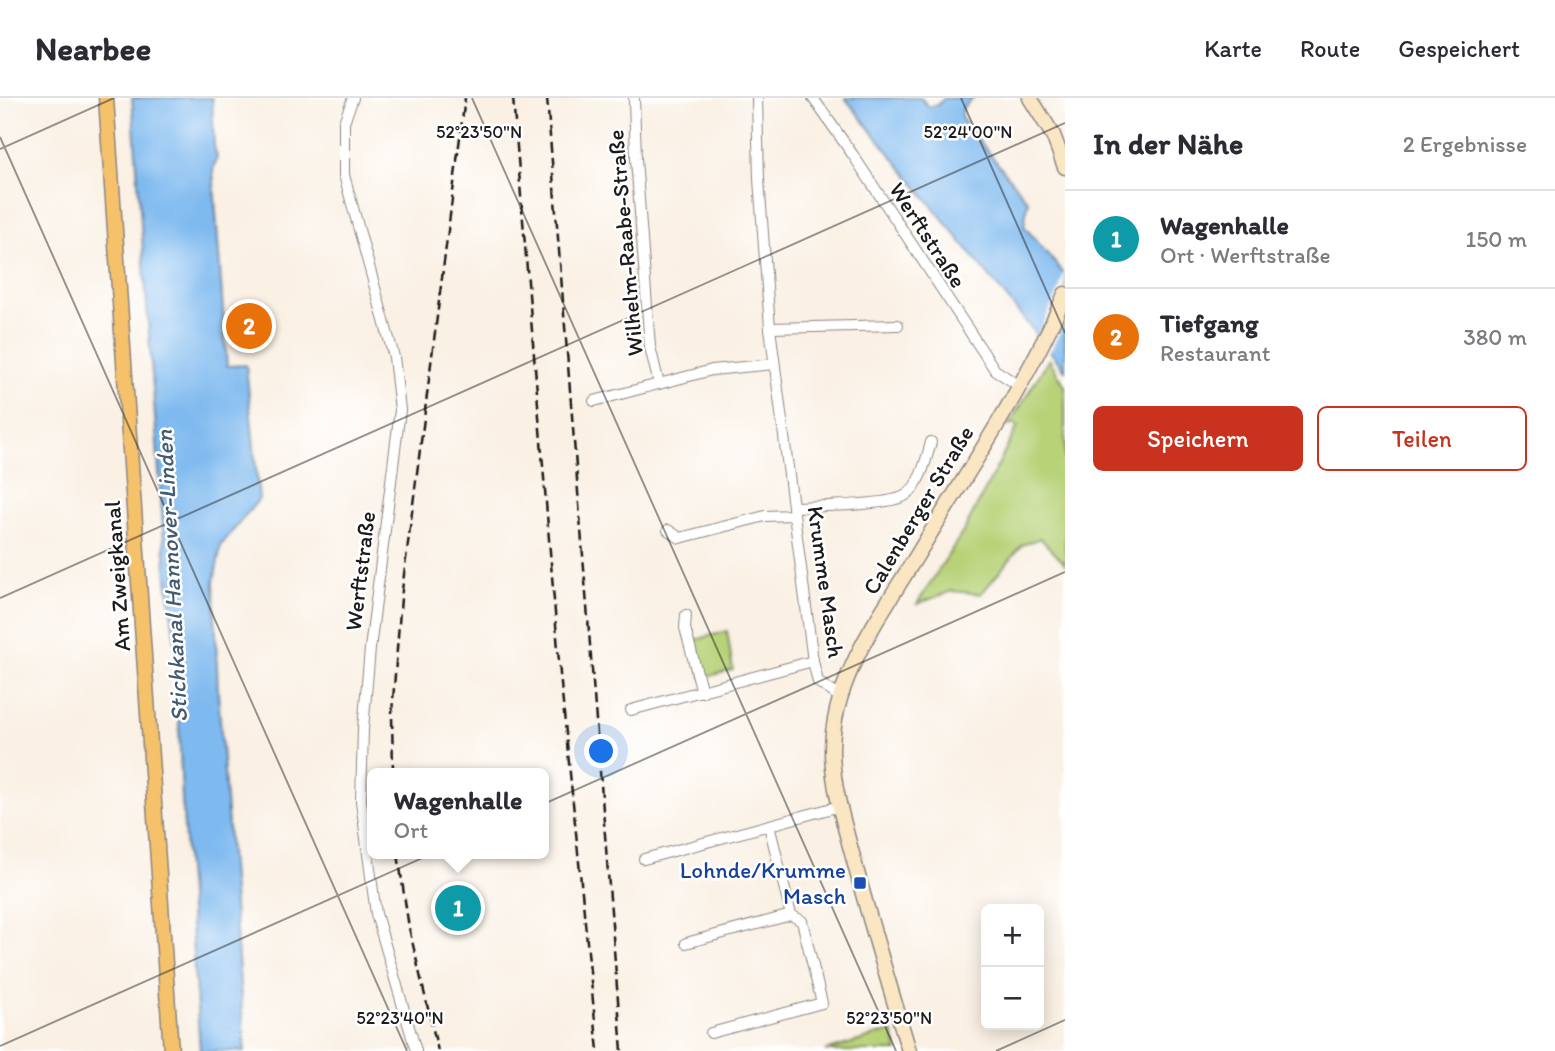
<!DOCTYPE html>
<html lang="de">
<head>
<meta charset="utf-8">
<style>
  :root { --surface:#fff; --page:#f7f7f7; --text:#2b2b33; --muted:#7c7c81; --line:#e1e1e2; --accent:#c8321e }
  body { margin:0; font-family:Itim,sans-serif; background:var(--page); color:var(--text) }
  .controls { position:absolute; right:21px; bottom:21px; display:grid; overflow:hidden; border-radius:10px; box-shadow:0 4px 18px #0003 }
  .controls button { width:63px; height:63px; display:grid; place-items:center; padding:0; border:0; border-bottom:2px solid var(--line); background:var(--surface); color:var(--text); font:35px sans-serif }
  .you { position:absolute; left:602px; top:654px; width:24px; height:24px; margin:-18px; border:5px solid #fff; border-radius:50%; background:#1a73e8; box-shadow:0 0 0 10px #1a73e833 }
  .badge { display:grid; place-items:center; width:46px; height:46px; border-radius:50%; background:var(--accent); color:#fff; font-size:23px; font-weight:700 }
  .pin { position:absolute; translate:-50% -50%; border:4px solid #fff; box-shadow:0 2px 7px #0006 }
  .popup { position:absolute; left:367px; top:670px; width:182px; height:91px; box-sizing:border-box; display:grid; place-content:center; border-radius:10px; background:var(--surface); filter:drop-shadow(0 2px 5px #0005); font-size:23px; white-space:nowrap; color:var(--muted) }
  .popup b { font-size:26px; color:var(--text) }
  .popup::after { content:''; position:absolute; left:50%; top:100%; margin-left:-14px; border:14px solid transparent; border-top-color:var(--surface) }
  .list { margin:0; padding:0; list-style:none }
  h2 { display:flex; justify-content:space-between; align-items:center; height:91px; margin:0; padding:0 28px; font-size:30px }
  h2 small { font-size:23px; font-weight:400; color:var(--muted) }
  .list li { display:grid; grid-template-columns:46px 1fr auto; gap:21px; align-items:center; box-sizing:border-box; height:98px; padding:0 28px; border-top:2px solid var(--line) }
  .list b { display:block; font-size:26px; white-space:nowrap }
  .list p { margin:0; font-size:23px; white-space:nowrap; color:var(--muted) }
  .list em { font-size:23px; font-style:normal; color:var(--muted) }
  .actions { display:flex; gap:14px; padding:21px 28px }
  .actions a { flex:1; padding:16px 0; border:2px solid var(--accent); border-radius:10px; text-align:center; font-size:24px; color:var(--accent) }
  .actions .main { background:var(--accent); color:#fff }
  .map { position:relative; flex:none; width:1065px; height:953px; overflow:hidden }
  header { display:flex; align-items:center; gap:42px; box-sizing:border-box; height:98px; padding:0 35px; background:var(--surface); border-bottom:2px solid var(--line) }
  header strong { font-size:33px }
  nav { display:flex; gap:38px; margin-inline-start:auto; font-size:24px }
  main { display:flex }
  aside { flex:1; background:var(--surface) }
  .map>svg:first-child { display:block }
  .green { fill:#b7d277; stroke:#6a774a; stroke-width:2 }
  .water { fill:#7eb9ef; stroke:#4d6a86; stroke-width:2 }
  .pier { fill:#faf0e3 }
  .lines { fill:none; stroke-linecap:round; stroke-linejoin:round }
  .street-casing { stroke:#8b8680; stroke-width:12 }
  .secondary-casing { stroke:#8b8680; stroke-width:17 }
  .primary-casing { stroke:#8b8680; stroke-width:17 }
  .street { stroke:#fff; stroke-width:10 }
  .secondary { stroke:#fbe6c4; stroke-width:14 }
  .primary { stroke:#f5c16b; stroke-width:14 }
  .rail { stroke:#1c1c1c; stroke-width:2.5; stroke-dasharray:10 5; stroke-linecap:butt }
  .ticks { fill:none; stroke:#1c1c1c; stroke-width:2; stroke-opacity:0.45 }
  .transit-dot { fill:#1a4fb4; stroke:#fff; stroke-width:2.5 }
  .labels { text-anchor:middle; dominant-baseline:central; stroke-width:5; stroke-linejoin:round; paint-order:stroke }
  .street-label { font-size:23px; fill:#1c1c1c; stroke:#fff }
  .transit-label { font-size:23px; fill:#164399; stroke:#fff; text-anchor:end }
  .water-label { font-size:24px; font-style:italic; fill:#435b70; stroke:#fff }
  .ticks-label { font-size:18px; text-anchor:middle; fill:#1c1c1c; stroke:#fff; stroke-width:5; stroke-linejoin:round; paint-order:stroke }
</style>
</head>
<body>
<header>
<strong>Nearbee</strong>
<nav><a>Karte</a><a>Route</a><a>Gespeichert</a></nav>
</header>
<main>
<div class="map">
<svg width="1065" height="953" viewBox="0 0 1065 953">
  <rect width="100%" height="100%" fill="#fff"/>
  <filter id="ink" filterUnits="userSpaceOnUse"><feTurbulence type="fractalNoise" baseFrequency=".0143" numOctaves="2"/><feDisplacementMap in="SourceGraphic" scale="14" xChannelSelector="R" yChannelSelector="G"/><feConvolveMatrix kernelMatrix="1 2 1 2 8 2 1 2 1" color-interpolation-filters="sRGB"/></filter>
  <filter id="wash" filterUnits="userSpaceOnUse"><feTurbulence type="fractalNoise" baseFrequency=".00686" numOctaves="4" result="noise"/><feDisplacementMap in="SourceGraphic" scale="28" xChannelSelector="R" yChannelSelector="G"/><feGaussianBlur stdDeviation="1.57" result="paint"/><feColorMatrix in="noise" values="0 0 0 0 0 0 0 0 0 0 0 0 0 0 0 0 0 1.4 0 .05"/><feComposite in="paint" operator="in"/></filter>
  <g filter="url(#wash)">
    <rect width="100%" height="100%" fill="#faf0e3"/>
    <g class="green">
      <polygon points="1049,261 1065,288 1065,466 1040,440 1022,447 981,496 952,493 917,506 966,429 1018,328 1014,325 1008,328"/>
      <polygon points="727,533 733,572 702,580 692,543"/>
      <polygon points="892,933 898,953 825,953"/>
    </g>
    <g class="water">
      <polygon points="132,0 212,0 214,48 217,59 213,72 227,268 246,267 259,401 221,447 214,484 218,595 245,953 200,953 182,701 176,554 166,472"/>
      <polygon points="845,0 921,0 929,9 938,7 944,0 974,0 963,9 961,20 1028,103 1024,128 1065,177 1065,272"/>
    </g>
    <polygon class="pier" points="1065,171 1065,225 1048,257 1035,242 1058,195"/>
  </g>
  <g filter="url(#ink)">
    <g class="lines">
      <g class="street-casing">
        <g id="street">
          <polyline points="353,0 344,24 344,77 394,259 400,312 370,551 363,631 361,703 376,816 416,953"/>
          <polyline points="634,0 636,61 650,249 659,286"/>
          <polyline points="757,0 759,81 770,230 813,563 818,584 840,599"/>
          <polyline points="813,0 853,57 995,272 1018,287"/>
          <polyline points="770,230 898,227"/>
          <polyline points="594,303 712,272 774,266"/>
          <path d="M793 409C816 408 891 408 906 397 920 388 927 359 931 344"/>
          <polyline points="668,432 680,440 765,418 794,417"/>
          <polyline points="686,517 685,530 702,594"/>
          <polyline points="631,612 813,563"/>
          <polyline points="769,727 791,817"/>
          <polyline points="644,761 840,708"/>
          <polyline points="686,845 791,817 802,823 822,905 711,935"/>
        </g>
      </g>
      <g class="secondary-casing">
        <g id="secondary">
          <polyline points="1030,0 1053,37 1065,69"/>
          <path d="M909 953C890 889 870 824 853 759 844 726 833 690 832 655 831 580 882 516 919 454 969 371 1028 285 1065 196"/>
        </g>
      </g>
      <g class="primary-casing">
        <polyline id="primary" points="106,0 171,953"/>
      </g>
      <use href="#street" class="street"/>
      <use href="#secondary" class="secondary"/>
      <use href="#primary" class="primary"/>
      <g class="rail">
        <polyline points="513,0 560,576 598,953"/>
        <polyline points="547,0 622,953"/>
        <polyline points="393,675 392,615 401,500 465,0"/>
        <polyline points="398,756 409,830 438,953"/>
      </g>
    </g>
  </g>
  <path class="ticks" d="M472 0 896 953M961 0 1065 235M0 39 407 953M0 51 114 0M0 500 1065 25M0 948 1065 474M996 953 1065 922"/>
  <rect class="transit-dot" x="853" y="778" width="14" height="14" rx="3.5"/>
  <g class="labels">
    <g class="street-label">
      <text transform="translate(928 137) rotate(57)">Werftstraße</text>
      <text transform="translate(625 145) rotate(-95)">Wilhelm-Raabe-Straße</text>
      <text transform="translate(918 412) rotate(-59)">Calenberger Straße</text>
      <text transform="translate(360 473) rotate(-83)">Werftstraße</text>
      <text transform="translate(117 478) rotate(-94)">Am Zweigkanal</text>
      <text transform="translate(826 484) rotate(82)">Krumme Masch</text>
    </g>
    <g class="transit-label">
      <text x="846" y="772">Lohnde/Krumme<tspan x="846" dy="26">Masch</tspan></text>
    </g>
    <g class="water-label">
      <text transform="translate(171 478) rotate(-93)">Stichkanal Hannover-Linden</text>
    </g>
  </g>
  <g class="ticks-label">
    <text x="479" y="40">52°23'50"N</text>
    <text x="968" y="40">52°24'00"N</text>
    <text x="400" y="926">52°23'40"N</text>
    <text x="889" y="926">52°23'50"N</text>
  </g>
</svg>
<div class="controls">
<button>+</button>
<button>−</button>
</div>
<div class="you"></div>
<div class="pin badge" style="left:458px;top:810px;background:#0f9aa8">1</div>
<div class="popup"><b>Wagenhalle</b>Ort</div>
<div class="pin badge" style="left:249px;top:228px;background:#e8710a">2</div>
</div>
<aside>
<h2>In der Nähe<small>2 Ergebnisse</small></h2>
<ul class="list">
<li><span class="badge" style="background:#0f9aa8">1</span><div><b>Wagenhalle</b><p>Ort · Werftstraße</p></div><em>150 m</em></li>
<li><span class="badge" style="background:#e8710a">2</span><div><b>Tiefgang</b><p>Restaurant</p></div><em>380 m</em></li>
</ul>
<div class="actions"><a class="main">Speichern</a><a>Teilen</a></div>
</aside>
</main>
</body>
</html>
